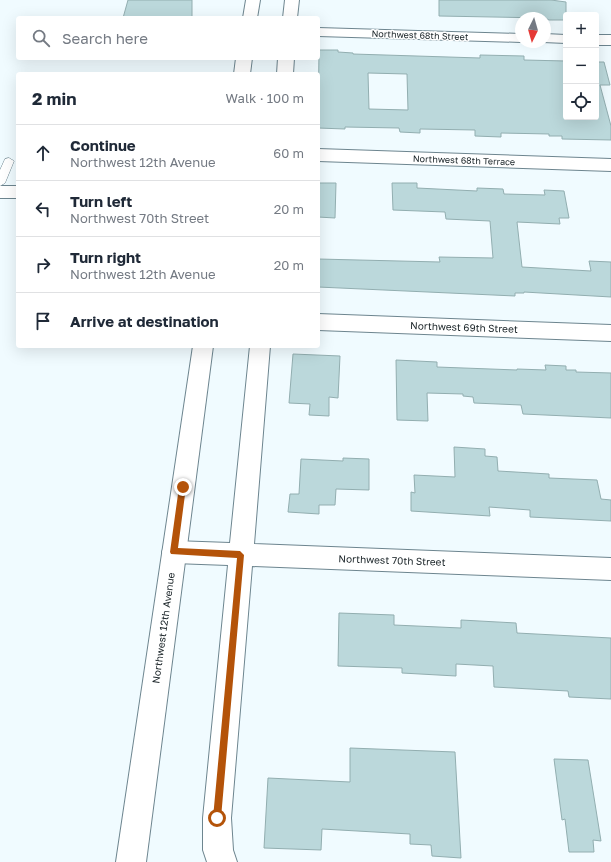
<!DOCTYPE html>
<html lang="en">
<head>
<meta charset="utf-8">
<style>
  :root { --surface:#fff; --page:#f2f2f3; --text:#1f2937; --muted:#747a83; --line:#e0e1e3 }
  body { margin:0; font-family:"Golos Text",sans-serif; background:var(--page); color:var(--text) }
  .controls { position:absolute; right:12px; top:12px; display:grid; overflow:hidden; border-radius:4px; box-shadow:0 4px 16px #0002 }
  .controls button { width:36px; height:36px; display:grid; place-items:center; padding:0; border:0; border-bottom:1px solid var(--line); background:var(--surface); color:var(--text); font:20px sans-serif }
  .compass { position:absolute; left:515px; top:12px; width:36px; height:36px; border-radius:50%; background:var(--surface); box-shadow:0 4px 16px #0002; rotate:185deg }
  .stop { position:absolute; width:12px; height:12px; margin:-9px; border:3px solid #b45309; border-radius:50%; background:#fff }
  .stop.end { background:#b45309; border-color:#fff; box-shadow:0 1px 4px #0008 }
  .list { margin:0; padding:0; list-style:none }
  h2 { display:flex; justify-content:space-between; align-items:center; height:52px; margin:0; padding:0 16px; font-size:17px }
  h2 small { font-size:13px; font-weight:400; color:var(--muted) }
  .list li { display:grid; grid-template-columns:26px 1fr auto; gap:12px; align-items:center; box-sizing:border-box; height:56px; padding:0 16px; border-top:1px solid var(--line) }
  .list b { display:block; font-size:15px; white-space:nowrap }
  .list p { margin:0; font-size:13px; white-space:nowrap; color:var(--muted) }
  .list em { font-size:13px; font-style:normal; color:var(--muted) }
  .icon { flex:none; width:22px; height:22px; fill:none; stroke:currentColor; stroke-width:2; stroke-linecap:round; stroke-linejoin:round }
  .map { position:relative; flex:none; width:611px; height:862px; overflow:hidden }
  .search { position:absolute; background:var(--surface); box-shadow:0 4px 16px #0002; left:16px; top:16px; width:304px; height:44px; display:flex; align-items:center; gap:10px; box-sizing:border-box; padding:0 14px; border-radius:4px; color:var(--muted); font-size:15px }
  .panel { position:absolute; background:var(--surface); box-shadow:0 4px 16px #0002; left:16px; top:72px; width:304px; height:276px; border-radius:4px }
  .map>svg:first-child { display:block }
  .building { fill:#bbd8db; stroke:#92aeb0; fill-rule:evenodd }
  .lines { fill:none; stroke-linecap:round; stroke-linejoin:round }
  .service-casing { stroke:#6d858f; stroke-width:1 }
  .minor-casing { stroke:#6d858f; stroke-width:2 }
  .secondary-casing { stroke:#6d858f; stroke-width:2 }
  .service { fill:#fff; fill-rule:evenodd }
  .minor { fill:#fff; fill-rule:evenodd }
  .secondary { fill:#fff; fill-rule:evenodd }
  .route { fill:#b45309 }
  .labels { text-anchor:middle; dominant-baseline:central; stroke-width:3; stroke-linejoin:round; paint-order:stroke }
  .far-street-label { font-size:9px; fill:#172125; stroke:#fff }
  .street-label { font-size:10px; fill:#172125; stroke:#fff }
</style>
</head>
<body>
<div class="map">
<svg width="611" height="862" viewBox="0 0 611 862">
  <rect width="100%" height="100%" fill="#f0fbff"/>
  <g class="building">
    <polygon points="128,0 192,0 192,18 123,18"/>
    <polygon points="439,0 551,0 566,2 566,20 549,20 545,18 439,16"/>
    <path d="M319 50H338V52L353 53V54L480 58V55L524 56V60L566 61V117H596V62H604L610 85H600L611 126V140L562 139V136H549V134L501 133V137L475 136V130L420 129V133L400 132 399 128 345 127V129L318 128ZM368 73 407 74 408 110 369 109Z"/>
    <polygon points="318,183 336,183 335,218 318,217"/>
    <polygon points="392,183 417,183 417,188 477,191 477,188 503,189 504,194 545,195 544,190 564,191 569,218 559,218 560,224 517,222 522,267 591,271 589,261 611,262 611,297 524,292 524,293 515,293 515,296 318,287 318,259 440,262 439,257 493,258 490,221 446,219 445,212 393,210"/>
    <polygon points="293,354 340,356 338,398 329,397 329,416 309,415 310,404 289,403"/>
    <polygon points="396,360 437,362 437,367 517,370 517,369 546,370 545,365 566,366 566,370 576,370 576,372 611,373 611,418 523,414 521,405 474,403 473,397 463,396 463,394 427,393 428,421 397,420"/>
    <polygon points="454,447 485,449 485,456 497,457 498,471 549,474 549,478 597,480 601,499 611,500 611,521 530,517 530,510 489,507 490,516 411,511 411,492 415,493 414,475 455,477"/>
    <polygon points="343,458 369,459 369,490 336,489 335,505 319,505 319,514 288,512 290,494 299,494 301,459 343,461"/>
    <polygon points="339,613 394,615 394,625 461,628 461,620 516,623 517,633 611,638 611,699 569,697 568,691 494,687 493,666 456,664 456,676 402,673 402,668 338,666"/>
    <polygon points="350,748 455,752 461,858 432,856 431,845 410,844 410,834 322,829 321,850 264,848 268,778 350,782"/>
    <polygon points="554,759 588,760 601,841 593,840 594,852 569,852 565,819 562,820"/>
  </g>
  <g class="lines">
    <g class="service-casing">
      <polygon id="service" points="9,158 14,161 5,183 0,186 0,170 5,159"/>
    </g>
    <g class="minor-casing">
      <g id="minor">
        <polygon points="285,0 299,0 297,18 283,18"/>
        <polygon points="318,28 521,34 521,42 523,42 521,42 318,36"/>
        <polygon points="545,34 566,35 566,43 543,42 545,42"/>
        <rect x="596" y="35" width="15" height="10"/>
        <polygon points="278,58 294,58 293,74 277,74"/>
        <polygon points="318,149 611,159 611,171 318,161"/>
        <rect x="0" y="186" width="18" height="12"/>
        <polygon points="318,314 611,325 611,341 318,330"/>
        <polygon points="250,346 270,346 254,544 611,558 611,580 252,566 231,818 233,850 237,862 207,862 203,850 203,818 228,565 174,563 165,560 162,552 165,544 174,541 230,543"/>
      </g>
    </g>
    <g class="secondary-casing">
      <g id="secondary">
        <polygon points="246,0 260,0 257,18 243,18"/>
        <polygon points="236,58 252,58 250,74 234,74"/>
        <polygon points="193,346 213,346 146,862 116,862"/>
      </g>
    </g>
    <use href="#service" class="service"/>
    <use href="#minor" class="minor"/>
    <use href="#secondary" class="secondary"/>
  </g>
  <polygon class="route" points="183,484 186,487 178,548 240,551 244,555 221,818 220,821 217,822 214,821 213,818 237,558 171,554 170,552 179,487"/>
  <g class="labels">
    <g class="far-street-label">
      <text transform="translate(420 35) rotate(2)">Northwest 68th Street</text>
      <text transform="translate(464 160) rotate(2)">Northwest 68th Terrace</text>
    </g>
    <g class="street-label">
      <text transform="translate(464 327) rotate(2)">Northwest 69th Street</text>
      <text transform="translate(392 560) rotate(2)">Northwest 70th Street</text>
      <text transform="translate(163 628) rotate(-82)">Northwest 12th Avenue</text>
    </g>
  </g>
</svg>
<div class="controls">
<button>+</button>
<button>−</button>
<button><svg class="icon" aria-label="locate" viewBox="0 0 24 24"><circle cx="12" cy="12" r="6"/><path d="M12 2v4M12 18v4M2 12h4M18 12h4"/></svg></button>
</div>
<svg class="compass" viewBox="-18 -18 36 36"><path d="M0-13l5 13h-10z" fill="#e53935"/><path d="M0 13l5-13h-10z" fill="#747a83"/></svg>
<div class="stop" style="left:217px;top:818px"></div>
<div class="stop end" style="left:183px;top:487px"></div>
<div class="search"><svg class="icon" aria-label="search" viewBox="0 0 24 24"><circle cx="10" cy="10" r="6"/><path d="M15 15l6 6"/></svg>Search here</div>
<section class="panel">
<h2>2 min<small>Walk · 100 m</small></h2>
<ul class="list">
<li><svg class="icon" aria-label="ahead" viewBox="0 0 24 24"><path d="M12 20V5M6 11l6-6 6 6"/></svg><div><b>Continue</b><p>Northwest 12th Avenue</p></div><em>60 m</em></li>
<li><svg class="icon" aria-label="left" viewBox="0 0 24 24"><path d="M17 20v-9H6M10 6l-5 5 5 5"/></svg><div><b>Turn left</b><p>Northwest 70th Street</p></div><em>20 m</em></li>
<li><svg class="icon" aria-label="right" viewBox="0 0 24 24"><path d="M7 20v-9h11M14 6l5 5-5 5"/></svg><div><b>Turn right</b><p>Northwest 12th Avenue</p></div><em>20 m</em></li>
<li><svg class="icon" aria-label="arrive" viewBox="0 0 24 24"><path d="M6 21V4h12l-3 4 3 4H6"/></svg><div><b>Arrive at destination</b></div></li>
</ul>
</section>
</div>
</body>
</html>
